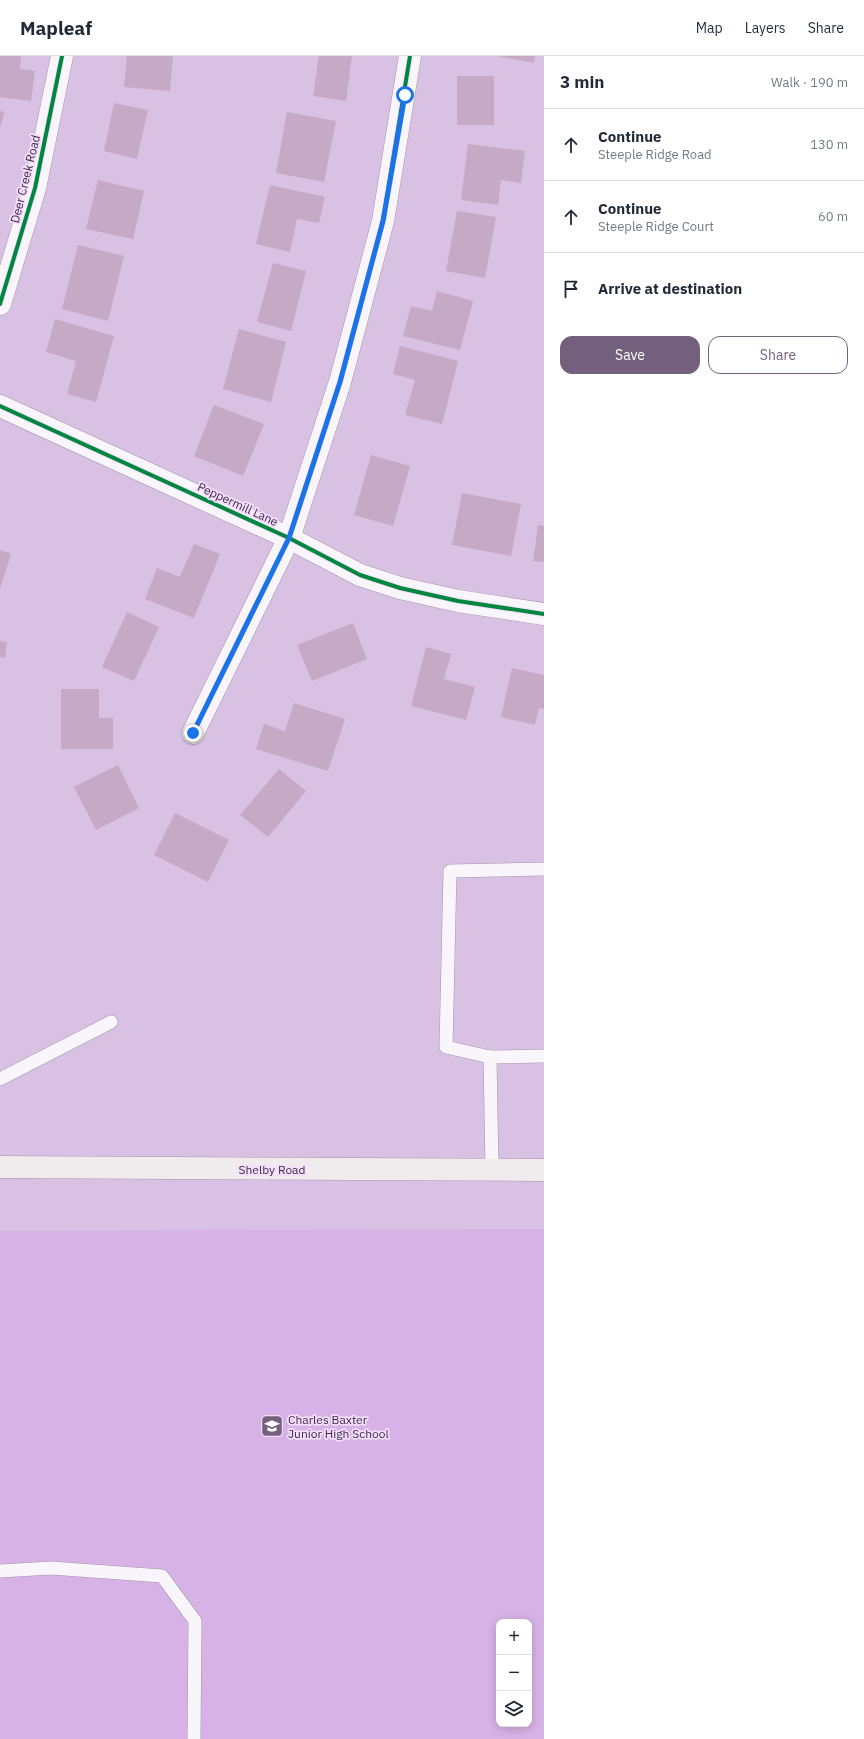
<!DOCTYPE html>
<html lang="en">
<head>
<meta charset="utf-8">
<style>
  :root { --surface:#fff; --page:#f6f6f7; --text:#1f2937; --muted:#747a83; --line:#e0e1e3; --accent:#74607c }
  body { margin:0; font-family:"IBM Plex Sans",sans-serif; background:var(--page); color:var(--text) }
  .controls { position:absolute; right:12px; bottom:12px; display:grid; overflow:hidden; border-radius:8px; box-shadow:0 2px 10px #0003 }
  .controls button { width:36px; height:36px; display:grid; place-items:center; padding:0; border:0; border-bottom:1px solid var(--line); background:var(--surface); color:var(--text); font:20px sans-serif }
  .stop { position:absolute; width:12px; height:12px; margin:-9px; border:3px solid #1a73e8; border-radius:50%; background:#fff }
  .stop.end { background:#1a73e8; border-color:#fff; box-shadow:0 1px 4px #0008 }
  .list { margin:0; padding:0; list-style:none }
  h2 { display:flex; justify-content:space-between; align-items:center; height:52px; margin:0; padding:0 16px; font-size:17px }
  h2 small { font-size:13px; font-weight:400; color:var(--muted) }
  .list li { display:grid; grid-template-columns:26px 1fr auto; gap:12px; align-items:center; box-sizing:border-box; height:72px; padding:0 16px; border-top:1px solid var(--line) }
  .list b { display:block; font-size:15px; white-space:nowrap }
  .list p { margin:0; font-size:13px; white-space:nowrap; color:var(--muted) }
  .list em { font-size:13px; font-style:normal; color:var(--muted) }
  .actions { display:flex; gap:8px; padding:12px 16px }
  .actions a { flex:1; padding:9px 0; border:1px solid var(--accent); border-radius:12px; text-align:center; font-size:14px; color:var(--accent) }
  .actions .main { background:var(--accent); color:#fff }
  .icon { flex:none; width:22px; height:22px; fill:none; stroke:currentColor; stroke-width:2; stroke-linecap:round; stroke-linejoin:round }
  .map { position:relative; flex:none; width:544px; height:1683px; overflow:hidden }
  header { display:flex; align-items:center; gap:24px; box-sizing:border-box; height:56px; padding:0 20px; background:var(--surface); border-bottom:1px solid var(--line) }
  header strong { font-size:19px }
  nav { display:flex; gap:22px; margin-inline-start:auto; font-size:14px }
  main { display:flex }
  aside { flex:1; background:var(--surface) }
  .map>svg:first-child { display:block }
  .built { fill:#d7b2e6; fill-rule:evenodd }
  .building { fill:#c4aac4 }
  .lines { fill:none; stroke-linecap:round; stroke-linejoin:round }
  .service-casing { stroke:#a693ad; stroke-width:14 }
  .minor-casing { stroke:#a693ad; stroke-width:23 }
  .secondary-casing { stroke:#a693ad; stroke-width:23 }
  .service { stroke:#f9f6fb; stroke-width:13 }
  .minor { stroke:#f9f6fb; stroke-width:22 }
  .secondary { stroke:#f0ebec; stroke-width:22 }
  .cycleway-casing { stroke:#f4ddfd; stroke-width:6 }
  .cycleway { stroke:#00873e; stroke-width:4 }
  .route { stroke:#1a73e8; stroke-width:5 }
  .labels { text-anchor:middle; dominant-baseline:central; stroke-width:3.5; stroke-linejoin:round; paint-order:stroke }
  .street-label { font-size:12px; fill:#3e2c45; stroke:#f4ddfd }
  .poi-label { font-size:12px; fill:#3e2c45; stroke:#f4ddfd; text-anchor:start }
</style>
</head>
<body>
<header>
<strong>Mapleaf</strong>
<nav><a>Map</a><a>Layers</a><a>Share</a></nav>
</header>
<main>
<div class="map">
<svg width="544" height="1683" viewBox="0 0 544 1683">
  <rect width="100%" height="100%" fill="#d9c1e3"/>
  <path class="built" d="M544 1173V1683H0V1175ZM499 1566H529V1668H499Z"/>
  <g class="building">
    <polygon points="0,0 21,0 20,13 35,15 31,45 0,41"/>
    <polygon points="127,0 173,0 170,35 124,31"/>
    <polygon points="319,0 352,0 346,45 313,40"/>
    <polygon points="497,0 535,0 534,7"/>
    <rect x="457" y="20" width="37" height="49"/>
    <polygon points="114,47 148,54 137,103 104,95"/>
    <polygon points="0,55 4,56 1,70 0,70"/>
    <polygon points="287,56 336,65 324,126 276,117"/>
    <polygon points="468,88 525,95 521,127 501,124 498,149 461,144"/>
    <polygon points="98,124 144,135 133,183 86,173"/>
    <polygon points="270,129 325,141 319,167 297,163 290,196 256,188"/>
    <polygon points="457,155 496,161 485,222 446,215"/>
    <polygon points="78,189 124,200 108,265 62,253"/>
    <polygon points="273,207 306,215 291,275 257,266"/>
    <polygon points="437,235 473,245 460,294 403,280 411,250 432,255"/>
    <polygon points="55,263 114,280 96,346 67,338 76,305 46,296"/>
    <polygon points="239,273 286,286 271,346 223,333"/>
    <polygon points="400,290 458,305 442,368 405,359 415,324 393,318"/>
    <polygon points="214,349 264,368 243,420 194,400"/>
    <polygon points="371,399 410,410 393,470 354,459"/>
    <polygon points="462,437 521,448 511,500 452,489"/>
    <polygon points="538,469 544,470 544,506 533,505"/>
    <polygon points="194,488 220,498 194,562 145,543 157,512 180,521"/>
    <polygon points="0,494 11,498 0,533"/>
    <polygon points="127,556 159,571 134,625 102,611"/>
    <polygon points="353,567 367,603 312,625 297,589"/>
    <polygon points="0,585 7,586 5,602 0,601"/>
    <polygon points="426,591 451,598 444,623 475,631 466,664 411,650"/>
    <polygon points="512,612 544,619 544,653 539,652 535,669 501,661"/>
    <polygon points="61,633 99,633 99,662 113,662 113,693 61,693"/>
    <polygon points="294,647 345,663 328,715 256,693 264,668 285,675"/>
    <polygon points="118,709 139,752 96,774 74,731"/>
    <polygon points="279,713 306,735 268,781 240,759"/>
    <polygon points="175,757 229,784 208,826 154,799"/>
  </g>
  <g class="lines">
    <g class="service-casing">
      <g id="service">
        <polyline points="490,1001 544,1000"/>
        <polyline points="0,1023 111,966"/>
        <polyline points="492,1114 490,1001 446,991 450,815 544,813"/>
        <polyline points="0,1515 51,1512 162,1520 195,1565 194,1683"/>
      </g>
    </g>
    <g class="minor-casing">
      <g id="minor">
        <polyline points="0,248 35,132 62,0"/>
        <polyline points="0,350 289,482 360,519 400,532 458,545 544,558"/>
        <polyline points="193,677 289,482 340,326 383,165 410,0"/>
      </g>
    </g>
    <g class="secondary-casing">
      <polyline id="secondary" points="0,1111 544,1114"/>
    </g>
    <use href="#service" class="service"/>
    <use href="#minor" class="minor"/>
    <use href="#secondary" class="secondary"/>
    <g class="cycleway-casing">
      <g id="cycleway">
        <polyline points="0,248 35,132 62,0"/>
        <polyline points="0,350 289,482 360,519 400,532 458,545 544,558"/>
        <polyline points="193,677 289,482 340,326 383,165 410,0"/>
      </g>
    </g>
    <use href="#cycleway" class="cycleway"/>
  </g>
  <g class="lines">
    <polyline class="route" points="193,677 289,482 340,326 383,165 405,39"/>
  </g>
  <defs>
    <g id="school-square" transform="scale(1.15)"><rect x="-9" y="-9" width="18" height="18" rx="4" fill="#74607c" stroke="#f4ddfd"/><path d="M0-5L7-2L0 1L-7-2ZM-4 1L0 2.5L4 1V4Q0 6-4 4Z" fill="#fff"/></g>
  </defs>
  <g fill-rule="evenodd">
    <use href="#school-square" x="272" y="1370"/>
  </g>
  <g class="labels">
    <g class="street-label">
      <text transform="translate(25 123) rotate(-76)">Deer Creek Road</text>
      <text transform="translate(238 448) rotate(25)">Peppermill Lane</text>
      <text x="272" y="1113">Shelby Road</text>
    </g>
    <g class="poi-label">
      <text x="288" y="1363">Charles Baxter<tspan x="288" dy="14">Junior High School</tspan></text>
    </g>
  </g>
</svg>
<div class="controls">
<button>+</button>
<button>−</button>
<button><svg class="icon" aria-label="layers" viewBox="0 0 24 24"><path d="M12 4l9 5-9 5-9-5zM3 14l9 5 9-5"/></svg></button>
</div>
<div class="stop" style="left:405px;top:39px"></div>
<div class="stop end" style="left:193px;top:677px"></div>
</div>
<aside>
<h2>3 min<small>Walk · 190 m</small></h2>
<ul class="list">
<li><svg class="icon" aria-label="ahead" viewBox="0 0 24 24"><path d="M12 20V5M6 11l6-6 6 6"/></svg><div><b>Continue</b><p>Steeple Ridge Road</p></div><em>130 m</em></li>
<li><svg class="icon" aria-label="ahead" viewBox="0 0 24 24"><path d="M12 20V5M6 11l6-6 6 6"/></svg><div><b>Continue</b><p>Steeple Ridge Court</p></div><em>60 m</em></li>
<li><svg class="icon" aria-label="arrive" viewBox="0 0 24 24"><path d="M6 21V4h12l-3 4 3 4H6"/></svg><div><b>Arrive at destination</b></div></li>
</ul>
<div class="actions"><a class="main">Save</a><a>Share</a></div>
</aside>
</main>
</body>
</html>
